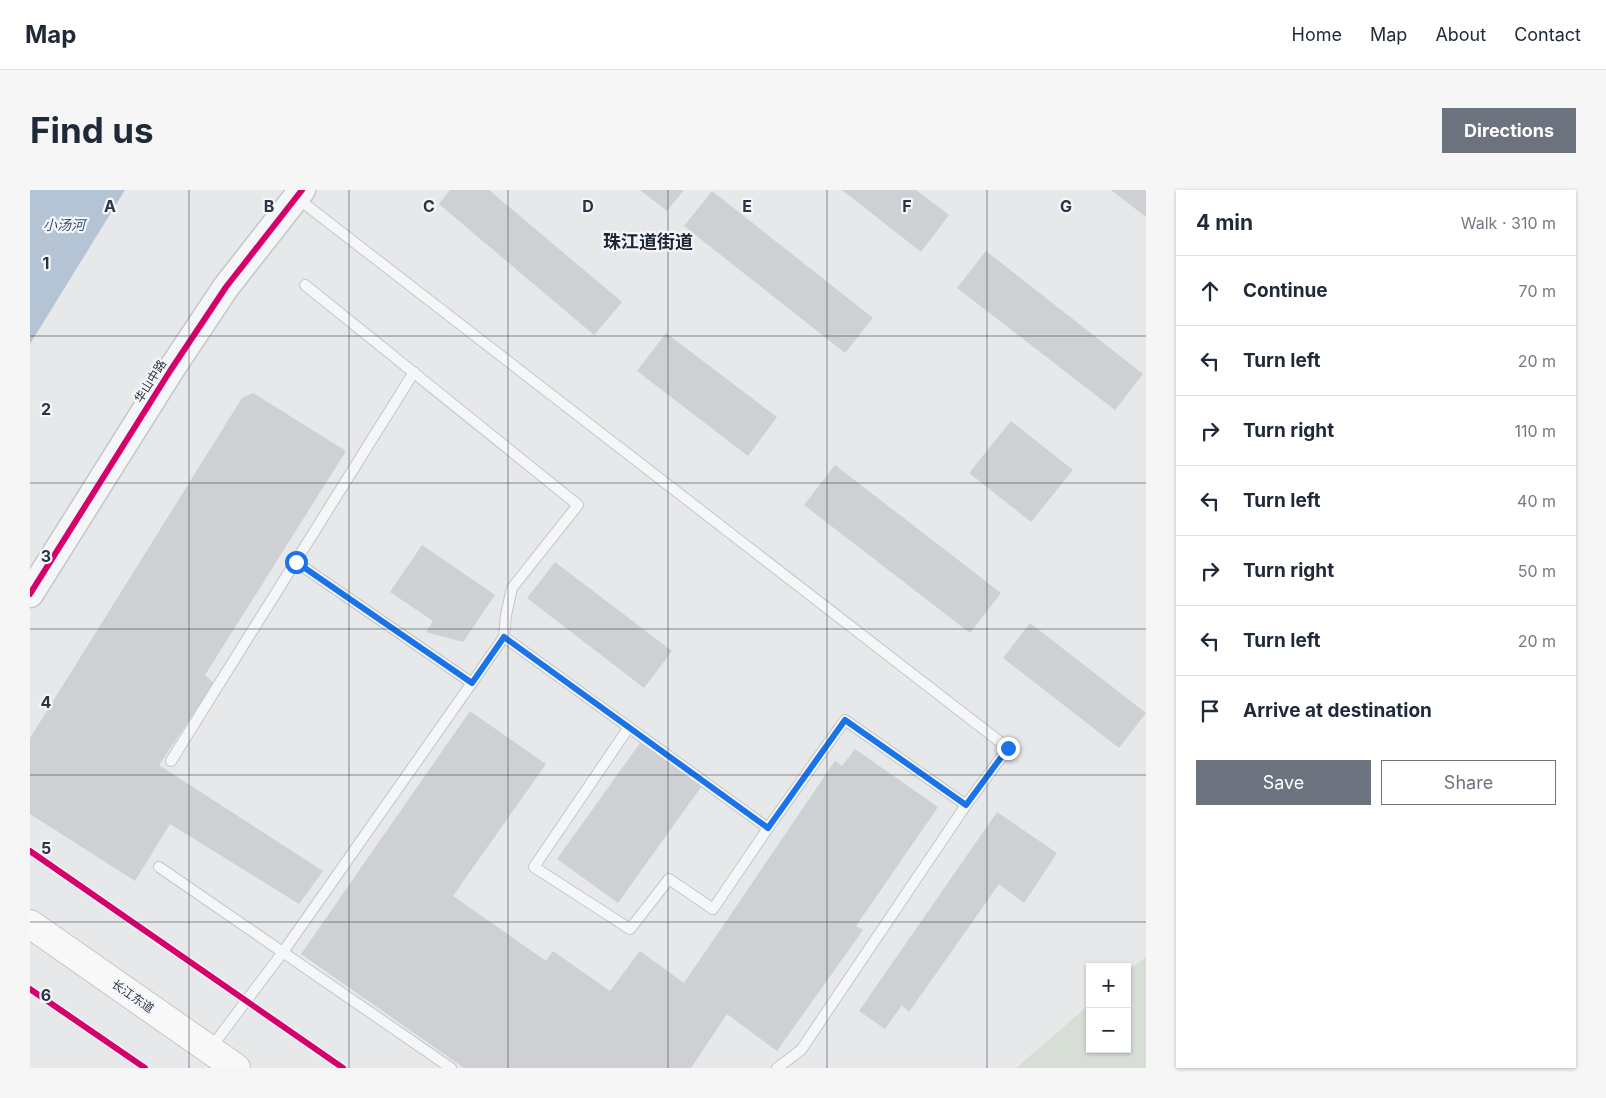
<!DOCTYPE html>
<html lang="en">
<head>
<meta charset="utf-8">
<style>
  :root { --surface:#fff; --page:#f6f6f7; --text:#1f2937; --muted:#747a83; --line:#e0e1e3; --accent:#6c737f }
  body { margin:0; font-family:Inter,"Noto Sans SC",sans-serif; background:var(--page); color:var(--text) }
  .controls { position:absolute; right:15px; bottom:15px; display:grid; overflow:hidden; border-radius:0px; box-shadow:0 1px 4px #0004 }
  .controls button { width:45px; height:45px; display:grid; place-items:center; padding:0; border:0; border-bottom:1px solid var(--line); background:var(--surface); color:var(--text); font:25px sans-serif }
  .stop { position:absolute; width:15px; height:15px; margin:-11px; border:4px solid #1a73e8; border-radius:50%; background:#fff }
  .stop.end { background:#1a73e8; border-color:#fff; box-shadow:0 1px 5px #0008 }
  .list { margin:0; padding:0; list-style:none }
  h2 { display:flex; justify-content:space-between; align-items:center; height:65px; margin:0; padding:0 20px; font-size:21px }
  h2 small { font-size:16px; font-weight:400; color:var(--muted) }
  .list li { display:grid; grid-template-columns:32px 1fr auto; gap:15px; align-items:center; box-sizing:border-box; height:70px; padding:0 20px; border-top:1px solid var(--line) }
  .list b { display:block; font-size:19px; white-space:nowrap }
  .list em { font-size:16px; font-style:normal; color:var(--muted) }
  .actions { display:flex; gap:10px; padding:15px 20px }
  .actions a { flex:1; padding:11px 0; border:1px solid var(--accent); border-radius:0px; text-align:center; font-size:18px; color:var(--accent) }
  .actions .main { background:var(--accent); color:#fff }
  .icon { flex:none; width:28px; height:28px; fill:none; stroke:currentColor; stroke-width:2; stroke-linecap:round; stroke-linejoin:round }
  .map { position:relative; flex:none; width:1116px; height:878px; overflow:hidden; border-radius:0px }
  header { display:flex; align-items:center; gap:30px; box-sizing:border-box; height:70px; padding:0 25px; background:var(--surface); border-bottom:1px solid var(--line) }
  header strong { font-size:24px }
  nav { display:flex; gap:28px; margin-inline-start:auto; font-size:18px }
  .intro { display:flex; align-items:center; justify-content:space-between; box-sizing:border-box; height:120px; padding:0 30px }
  h1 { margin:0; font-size:35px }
  .button { padding:12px 22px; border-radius:0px; background:var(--accent); color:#fff; font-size:18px; font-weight:700 }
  main { display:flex; gap:30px; padding:0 30px }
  aside { flex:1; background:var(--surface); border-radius:0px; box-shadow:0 1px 4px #0004 }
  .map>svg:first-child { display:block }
  .green { fill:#d6ded6 }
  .water { fill:#b4c4d5 }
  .building { fill:#ced0d3 }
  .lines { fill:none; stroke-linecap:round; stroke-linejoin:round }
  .service-casing { stroke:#c4c6c8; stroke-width:12 }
  .tertiary-casing { stroke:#c4c6c8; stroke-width:29 }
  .secondary-casing { stroke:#c4c6c8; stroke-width:30 }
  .service { stroke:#f5f6f7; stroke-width:10 }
  .tertiary { stroke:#f5f6f7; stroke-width:26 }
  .secondary { stroke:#f8f8f8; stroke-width:28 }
  .cycleway-casing { stroke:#f4f6f9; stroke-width:9 }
  .cycleway { stroke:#d6006c; stroke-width:6 }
  .route { stroke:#1a73e8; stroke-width:6 }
  .grid { fill:none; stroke:#2b3445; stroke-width:1; stroke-opacity:0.55 }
  .labels { text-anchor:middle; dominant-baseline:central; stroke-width:4.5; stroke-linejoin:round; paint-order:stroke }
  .street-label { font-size:12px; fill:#2b3445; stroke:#f4f6f9 }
  .water-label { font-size:14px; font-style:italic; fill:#34527a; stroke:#f4f6f9 }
  .district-label { font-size:18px; font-weight:bold; fill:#1d2536; stroke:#f4f6f9 }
  .grid-label { font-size:16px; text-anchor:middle; font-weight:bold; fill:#2b3445; stroke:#f4f6f9; stroke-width:4.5; stroke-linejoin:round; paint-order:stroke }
</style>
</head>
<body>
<header>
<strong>Map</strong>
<nav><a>Home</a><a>Map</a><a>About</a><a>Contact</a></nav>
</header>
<div class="intro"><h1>Find us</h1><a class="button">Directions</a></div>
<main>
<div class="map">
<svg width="1116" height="878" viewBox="0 0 1116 878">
  <rect width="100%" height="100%" fill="#e6e8ea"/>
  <polygon class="green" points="1116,767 1116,878 986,878 1060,814 1060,859 1097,859 1097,781"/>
  <polygon class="water" points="0,0 95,0 0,154"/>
  <g class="building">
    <polygon points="420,0 459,0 592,112 564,145 409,14"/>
    <polygon points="610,0 654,0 637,21"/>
    <polygon points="812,0 886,0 919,25 891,62"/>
    <polygon points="1081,0 1116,0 1116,27"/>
    <polygon points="682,1 843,128 815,163 654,36"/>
    <polygon points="956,61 1113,184 1085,220 927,98"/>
    <polygon points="636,143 747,227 718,266 607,181"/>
    <polygon points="223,203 316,261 175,485 184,493 129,575 293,681 269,714 140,634 105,691 0,624 0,548 212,208"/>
    <polygon points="981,231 1043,280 1001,332 939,283"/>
    <polygon points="805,275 971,403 940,443 774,315"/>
    <polygon points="392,355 465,405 433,452 396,442 403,431 360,402"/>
    <polygon points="525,372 642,461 614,498 497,408"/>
    <polygon points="1000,433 1116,523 1089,558 973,468"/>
    <polygon points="440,521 516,574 423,706 516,771 523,761 580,801 610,761 654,793 805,571 812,576 825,559 908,617 826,736 833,740 747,861 697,824 661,878 434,878 271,764"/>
    <polygon points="610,553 671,597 588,713 527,669"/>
    <polygon points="967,622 1027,663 994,713 969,694 879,822 872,815 855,839 829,821"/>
  </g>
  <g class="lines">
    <g class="service-casing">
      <g id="service">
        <polyline points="275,95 548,315 482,398 476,425 474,447"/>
        <polyline points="266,372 442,493"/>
        <polyline points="599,537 504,677 600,739 639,689 683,719 738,638"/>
        <polyline points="141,571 384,182"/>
        <polyline points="129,677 421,878"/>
        <polyline points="180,859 253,762 474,447 738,638 815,530 936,615 978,558 267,8"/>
        <polyline points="747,878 771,860 936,615"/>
      </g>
    </g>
    <g class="tertiary-casing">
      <polyline id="tertiary" points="0,404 140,181 196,97 272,0"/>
    </g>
    <g class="secondary-casing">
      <polyline id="secondary" points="0,734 206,878"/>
    </g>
    <use href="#service" class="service"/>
    <use href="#tertiary" class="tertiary"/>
    <use href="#secondary" class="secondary"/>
    <g class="cycleway-casing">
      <g id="cycleway">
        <polyline points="0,404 140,181 196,97 272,0"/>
        <polyline points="0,661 313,878"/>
        <polyline points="0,799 115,878"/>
      </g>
    </g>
    <use href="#cycleway" class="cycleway"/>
  </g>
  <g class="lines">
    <polyline class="route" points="266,372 442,493 474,447 738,638 815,530 936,615 978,558"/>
  </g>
  <path class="grid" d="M159 0V878M319 0V878M478 0V878M638 0V878M797 0V878M957 0V878M0 146H1116M0 293H1116M0 439H1116M0 585H1116M0 732H1116"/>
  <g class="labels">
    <g class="street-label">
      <text transform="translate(120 191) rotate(-58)">华山中路</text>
      <text transform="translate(103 806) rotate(35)">长江东道</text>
    </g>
    <g class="water-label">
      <text x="34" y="34">小汤河</text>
    </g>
    <g class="district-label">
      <text x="618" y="51">珠江道街道</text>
    </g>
  </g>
  <g class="grid-label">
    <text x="80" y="22">A</text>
    <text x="239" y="22">B</text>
    <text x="399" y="22">C</text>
    <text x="558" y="22">D</text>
    <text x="717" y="22">E</text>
    <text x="877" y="22">F</text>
    <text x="1036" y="22">G</text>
    <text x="16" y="79">1</text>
    <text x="16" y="225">2</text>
    <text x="16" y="372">3</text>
    <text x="16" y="518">4</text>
    <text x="16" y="664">5</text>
    <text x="16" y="811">6</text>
  </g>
</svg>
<div class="controls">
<button>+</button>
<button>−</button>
</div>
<div class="stop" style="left:266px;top:372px"></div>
<div class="stop end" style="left:978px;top:558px"></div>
</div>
<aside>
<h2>4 min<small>Walk · 310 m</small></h2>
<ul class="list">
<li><svg class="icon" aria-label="ahead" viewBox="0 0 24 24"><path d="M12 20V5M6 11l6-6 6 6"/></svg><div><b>Continue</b></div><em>70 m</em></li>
<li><svg class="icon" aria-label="left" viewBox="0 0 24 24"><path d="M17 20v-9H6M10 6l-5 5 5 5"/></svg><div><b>Turn left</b></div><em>20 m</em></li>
<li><svg class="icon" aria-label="right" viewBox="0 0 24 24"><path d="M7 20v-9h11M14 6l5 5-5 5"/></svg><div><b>Turn right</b></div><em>110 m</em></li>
<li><svg class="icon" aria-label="left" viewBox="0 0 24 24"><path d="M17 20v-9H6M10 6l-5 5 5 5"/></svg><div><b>Turn left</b></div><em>40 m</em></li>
<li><svg class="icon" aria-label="right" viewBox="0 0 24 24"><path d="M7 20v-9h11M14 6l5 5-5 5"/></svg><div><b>Turn right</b></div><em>50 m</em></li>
<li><svg class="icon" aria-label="left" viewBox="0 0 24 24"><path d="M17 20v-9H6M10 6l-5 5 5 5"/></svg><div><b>Turn left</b></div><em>20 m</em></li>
<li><svg class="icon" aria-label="arrive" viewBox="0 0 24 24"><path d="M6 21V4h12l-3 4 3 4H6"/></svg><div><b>Arrive at destination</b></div></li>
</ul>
<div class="actions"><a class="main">Save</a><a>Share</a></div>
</aside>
</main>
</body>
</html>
